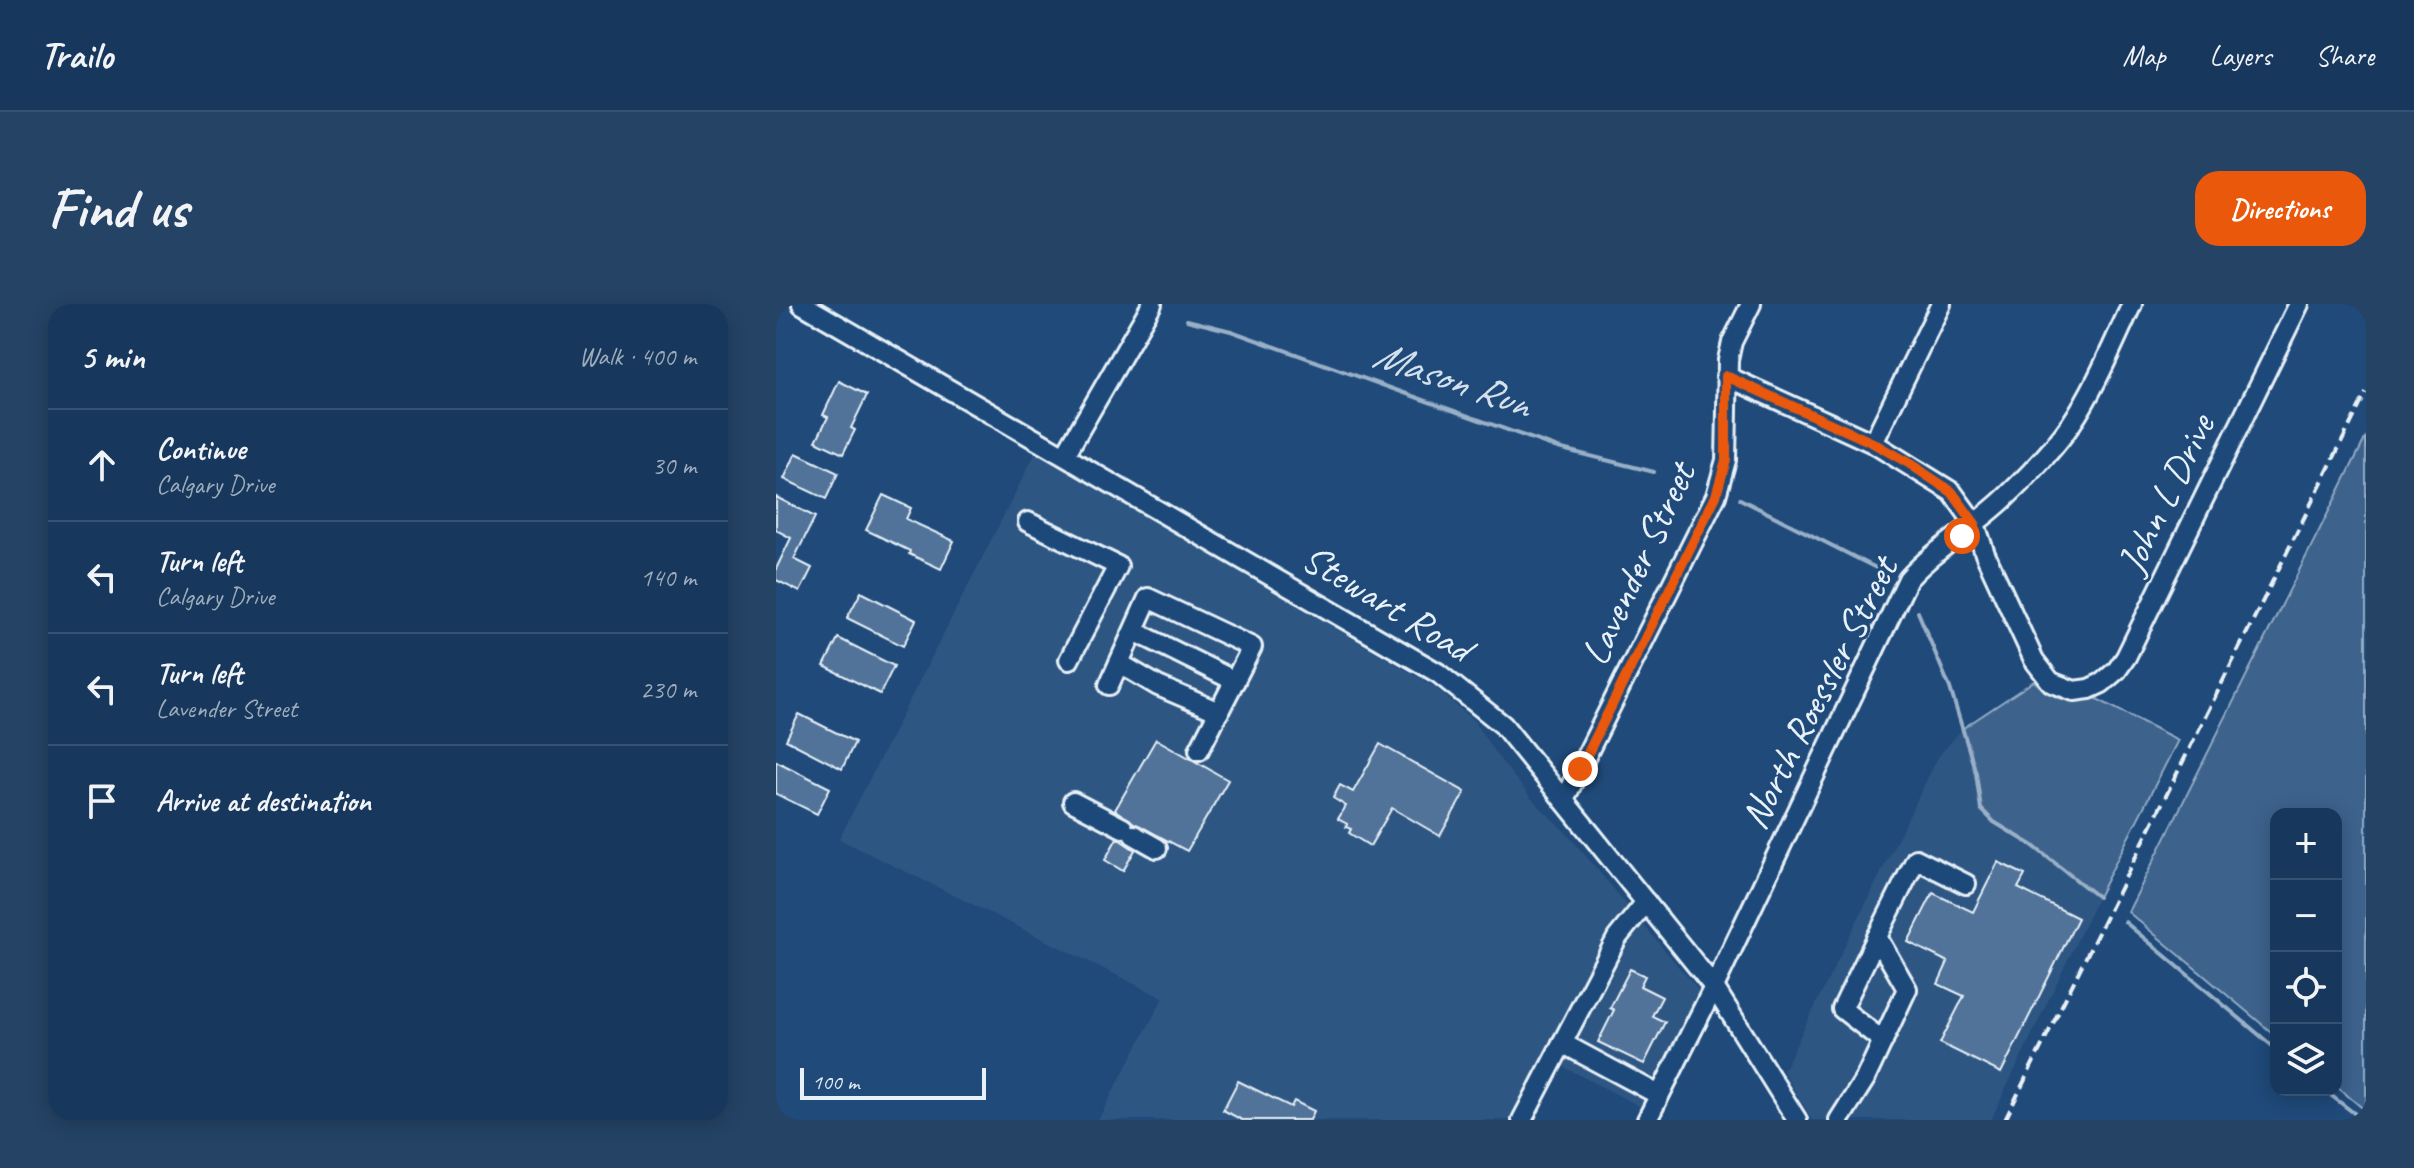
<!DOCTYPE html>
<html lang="en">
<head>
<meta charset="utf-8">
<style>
  :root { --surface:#17385c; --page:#244365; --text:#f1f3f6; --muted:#9eacbb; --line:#365272; --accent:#ea580c }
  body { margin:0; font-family:Caveat,sans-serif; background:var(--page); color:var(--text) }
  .controls { position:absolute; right:24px; bottom:24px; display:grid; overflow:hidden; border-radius:16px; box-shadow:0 4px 20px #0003 }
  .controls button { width:72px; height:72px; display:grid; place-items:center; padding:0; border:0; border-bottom:2px solid var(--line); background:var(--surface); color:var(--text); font:40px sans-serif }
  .scale { position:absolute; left:24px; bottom:20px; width:186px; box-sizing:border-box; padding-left:8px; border:4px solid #e8f1f8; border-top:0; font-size:22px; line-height:28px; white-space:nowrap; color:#e8f1f8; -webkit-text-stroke:6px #1f4a7a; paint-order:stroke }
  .stop { position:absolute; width:24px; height:24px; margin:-18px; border:6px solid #ea580c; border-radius:50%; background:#fff }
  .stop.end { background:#ea580c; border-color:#fff; box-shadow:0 2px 8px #0008 }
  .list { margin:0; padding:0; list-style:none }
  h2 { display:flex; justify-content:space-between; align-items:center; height:104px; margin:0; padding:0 32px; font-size:34px }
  h2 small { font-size:26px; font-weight:400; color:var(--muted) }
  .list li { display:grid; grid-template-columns:52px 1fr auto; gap:24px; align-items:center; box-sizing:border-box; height:112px; padding:0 32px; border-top:2px solid var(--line) }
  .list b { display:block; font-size:30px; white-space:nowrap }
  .list p { margin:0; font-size:26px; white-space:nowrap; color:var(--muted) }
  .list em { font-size:26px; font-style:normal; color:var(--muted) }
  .icon { flex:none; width:44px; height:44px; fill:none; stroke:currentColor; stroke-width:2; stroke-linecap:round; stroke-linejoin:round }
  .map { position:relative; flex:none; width:1590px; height:816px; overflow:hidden; border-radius:24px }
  header { display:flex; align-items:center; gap:48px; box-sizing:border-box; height:112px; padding:0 40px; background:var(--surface); border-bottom:2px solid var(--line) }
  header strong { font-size:38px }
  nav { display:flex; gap:44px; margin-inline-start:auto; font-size:28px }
  .intro { display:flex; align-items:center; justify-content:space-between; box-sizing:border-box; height:192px; padding:0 48px }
  h1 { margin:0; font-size:56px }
  .button { padding:20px 36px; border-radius:24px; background:var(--accent); color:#fff; font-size:28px; font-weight:700 }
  main { display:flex; gap:48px; padding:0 48px }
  aside { flex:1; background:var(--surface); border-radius:24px; box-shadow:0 4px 20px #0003 }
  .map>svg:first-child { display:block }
  .built { fill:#2e5683 }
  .green { fill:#3c628c; stroke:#92aac2; stroke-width:2 }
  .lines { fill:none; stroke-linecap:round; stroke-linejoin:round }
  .stream { stroke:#9ab0c7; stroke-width:4 }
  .building { fill:#517399; stroke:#e8f1f8; stroke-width:2 }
  .minor-casing { stroke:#e8f1f8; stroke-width:24 }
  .minor { stroke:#1f4a7a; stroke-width:18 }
  .rail { stroke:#e8f1f8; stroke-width:4; stroke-dasharray:12 6; stroke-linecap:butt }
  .route { stroke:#ea580c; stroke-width:10 }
  .labels { text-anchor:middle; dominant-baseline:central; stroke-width:6; stroke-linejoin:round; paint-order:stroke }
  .street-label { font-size:40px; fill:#e8f1f8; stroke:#1f4a7a }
  .water-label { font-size:42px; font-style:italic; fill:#d4e1ec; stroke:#1f4a7a }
</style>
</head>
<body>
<header>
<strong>Trailo</strong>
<nav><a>Map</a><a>Layers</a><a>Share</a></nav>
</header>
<div class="intro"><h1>Find us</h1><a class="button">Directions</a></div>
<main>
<aside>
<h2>5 min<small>Walk · 400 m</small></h2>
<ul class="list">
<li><svg class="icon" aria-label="ahead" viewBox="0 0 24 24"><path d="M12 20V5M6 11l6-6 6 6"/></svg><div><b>Continue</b><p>Calgary Drive</p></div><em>30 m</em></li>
<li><svg class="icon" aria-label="left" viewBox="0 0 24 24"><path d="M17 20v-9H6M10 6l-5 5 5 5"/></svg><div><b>Turn left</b><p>Calgary Drive</p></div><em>140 m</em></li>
<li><svg class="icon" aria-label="left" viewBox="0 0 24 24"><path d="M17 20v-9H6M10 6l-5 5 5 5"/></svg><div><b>Turn left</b><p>Lavender Street</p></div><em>230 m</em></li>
<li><svg class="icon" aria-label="arrive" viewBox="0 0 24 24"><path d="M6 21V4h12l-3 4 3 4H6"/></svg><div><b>Arrive at destination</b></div></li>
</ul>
</aside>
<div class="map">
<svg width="1590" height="816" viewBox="0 0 1590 816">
  <rect width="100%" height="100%" fill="#1f4a7a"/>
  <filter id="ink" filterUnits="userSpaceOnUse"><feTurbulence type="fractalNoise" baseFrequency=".0125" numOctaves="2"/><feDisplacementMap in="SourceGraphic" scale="16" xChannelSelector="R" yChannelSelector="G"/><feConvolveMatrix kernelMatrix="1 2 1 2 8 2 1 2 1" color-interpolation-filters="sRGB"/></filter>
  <g filter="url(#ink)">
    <g class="built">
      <polygon points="260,148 659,383 698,417 719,449 755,494 793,532 924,688 869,805 786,762 759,816 322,816 387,694 63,535"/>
      <polygon points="1186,425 1218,518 1256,541 1322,593 1215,816 1036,816 1007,767 1162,453"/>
    </g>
    <g class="green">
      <polygon points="1590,133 1590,807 1560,782 1560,510 1500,510 1500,732 1352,608"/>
      <polygon points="1258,377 1271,389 1283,394 1295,397 1319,394 1402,436 1322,593 1256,541 1218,518 1205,505 1200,469 1186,425"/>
    </g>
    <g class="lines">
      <g class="stream">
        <polyline points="411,16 455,27 782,144 878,168"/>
        <polyline points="964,195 1108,268"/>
        <polyline points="1142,308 1174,384 1200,469 1205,505 1218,518 1256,541 1322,593"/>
        <polyline points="1349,618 1500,745"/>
        <polyline points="1548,786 1587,816"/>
      </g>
    </g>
    <g class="building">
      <polygon points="63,77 91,91 75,124 79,126 67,150 40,137 52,113 47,111"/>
      <polygon points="20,149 62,169 50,195 8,175"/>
      <polygon points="107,191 135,204 130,215 178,237 165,265 133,250 134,247 90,226"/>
      <polygon points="0,193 39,213 18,255 36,264 24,288 0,276 0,265 15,234 0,226"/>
      <polygon points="85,288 140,316 127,342 71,314"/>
      <polygon points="62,334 118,362 104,390 48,362"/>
      <polygon points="23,410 79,438 66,465 10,436"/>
      <polygon points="380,435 452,476 411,547 358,519 339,506"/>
      <polygon points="604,440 689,488 664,532 616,504 594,542 573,529 575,525 570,523 571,520 562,515 570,502 557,494 564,481 577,488"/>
      <polygon points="0,457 54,484 41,510 0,490"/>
      <polygon points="341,534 359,546 347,567 329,556"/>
      <polygon points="1222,558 1249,571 1242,584 1302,614 1225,769 1164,739 1188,692 1162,680 1172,658 1132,638 1157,589 1197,608"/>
      <polygon points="854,665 869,672 864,682 886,693 876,712 889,718 868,760 822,738 838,706 834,704"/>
      <polygon points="462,777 515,803 518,797 538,807 534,816 466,816 447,806"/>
    </g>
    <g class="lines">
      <g class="minor-casing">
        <g id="minor">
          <polyline points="26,0 662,369 727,421 938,683 1021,816"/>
          <polyline points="950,72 1097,139 1176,188 1199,220 1209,250 1258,356 1275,378 1298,387 1313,385 1326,379 1341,366 1350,353 1523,0"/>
          <polyline points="1097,139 1165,0"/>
          <polyline points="289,151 376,0"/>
          <polyline points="252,218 342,262 293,356"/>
          <polyline points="358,327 459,377"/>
          <polyline points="343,359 382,382 443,408"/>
          <polyline points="333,381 372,294 476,343 423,446"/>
          <polyline points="788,496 940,192 950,156 952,56 956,38 975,0"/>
          <polyline points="297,498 347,524"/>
          <polyline points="358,531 381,544"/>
          <polyline points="1101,633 1066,705 1107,737"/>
          <polyline points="786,739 883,791"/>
          <polyline points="746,816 841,634 870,598"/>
          <path d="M871 816 938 683 1132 275C1161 243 1199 223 1230 193 1253 171 1277 146 1295 120 1320 83 1337 40 1356 0"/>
          <polyline points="1063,816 1089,775 1131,685 1101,633 1140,555 1190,580"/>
        </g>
      </g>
      <use href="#minor" class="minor"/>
      <polyline class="rail" points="1229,816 1590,89"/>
    </g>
  </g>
  <g class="lines" filter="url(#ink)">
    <polyline class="route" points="804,465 940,192 950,156 950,72 1097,139 1134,160 1176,188 1199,220 1186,232"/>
  </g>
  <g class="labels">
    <g class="street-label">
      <text transform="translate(1390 190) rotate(-64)">John L Drive</text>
      <text transform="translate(862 260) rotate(-65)">Lavender Street</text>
      <text transform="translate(611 299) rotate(31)">Stewart Road</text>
      <text transform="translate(1043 389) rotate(-63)">North Roessler Street</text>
    </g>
    <g class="water-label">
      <text transform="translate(676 75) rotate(19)">Mason Run</text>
    </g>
  </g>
</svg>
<div class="controls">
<button>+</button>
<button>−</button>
<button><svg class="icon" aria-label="locate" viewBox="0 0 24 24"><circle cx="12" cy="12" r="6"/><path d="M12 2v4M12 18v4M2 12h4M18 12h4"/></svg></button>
<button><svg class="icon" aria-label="layers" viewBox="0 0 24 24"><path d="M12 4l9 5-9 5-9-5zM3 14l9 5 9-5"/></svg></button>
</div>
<div class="scale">100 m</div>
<div class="stop" style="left:1186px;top:232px"></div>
<div class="stop end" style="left:804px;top:465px"></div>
</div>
</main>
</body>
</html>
